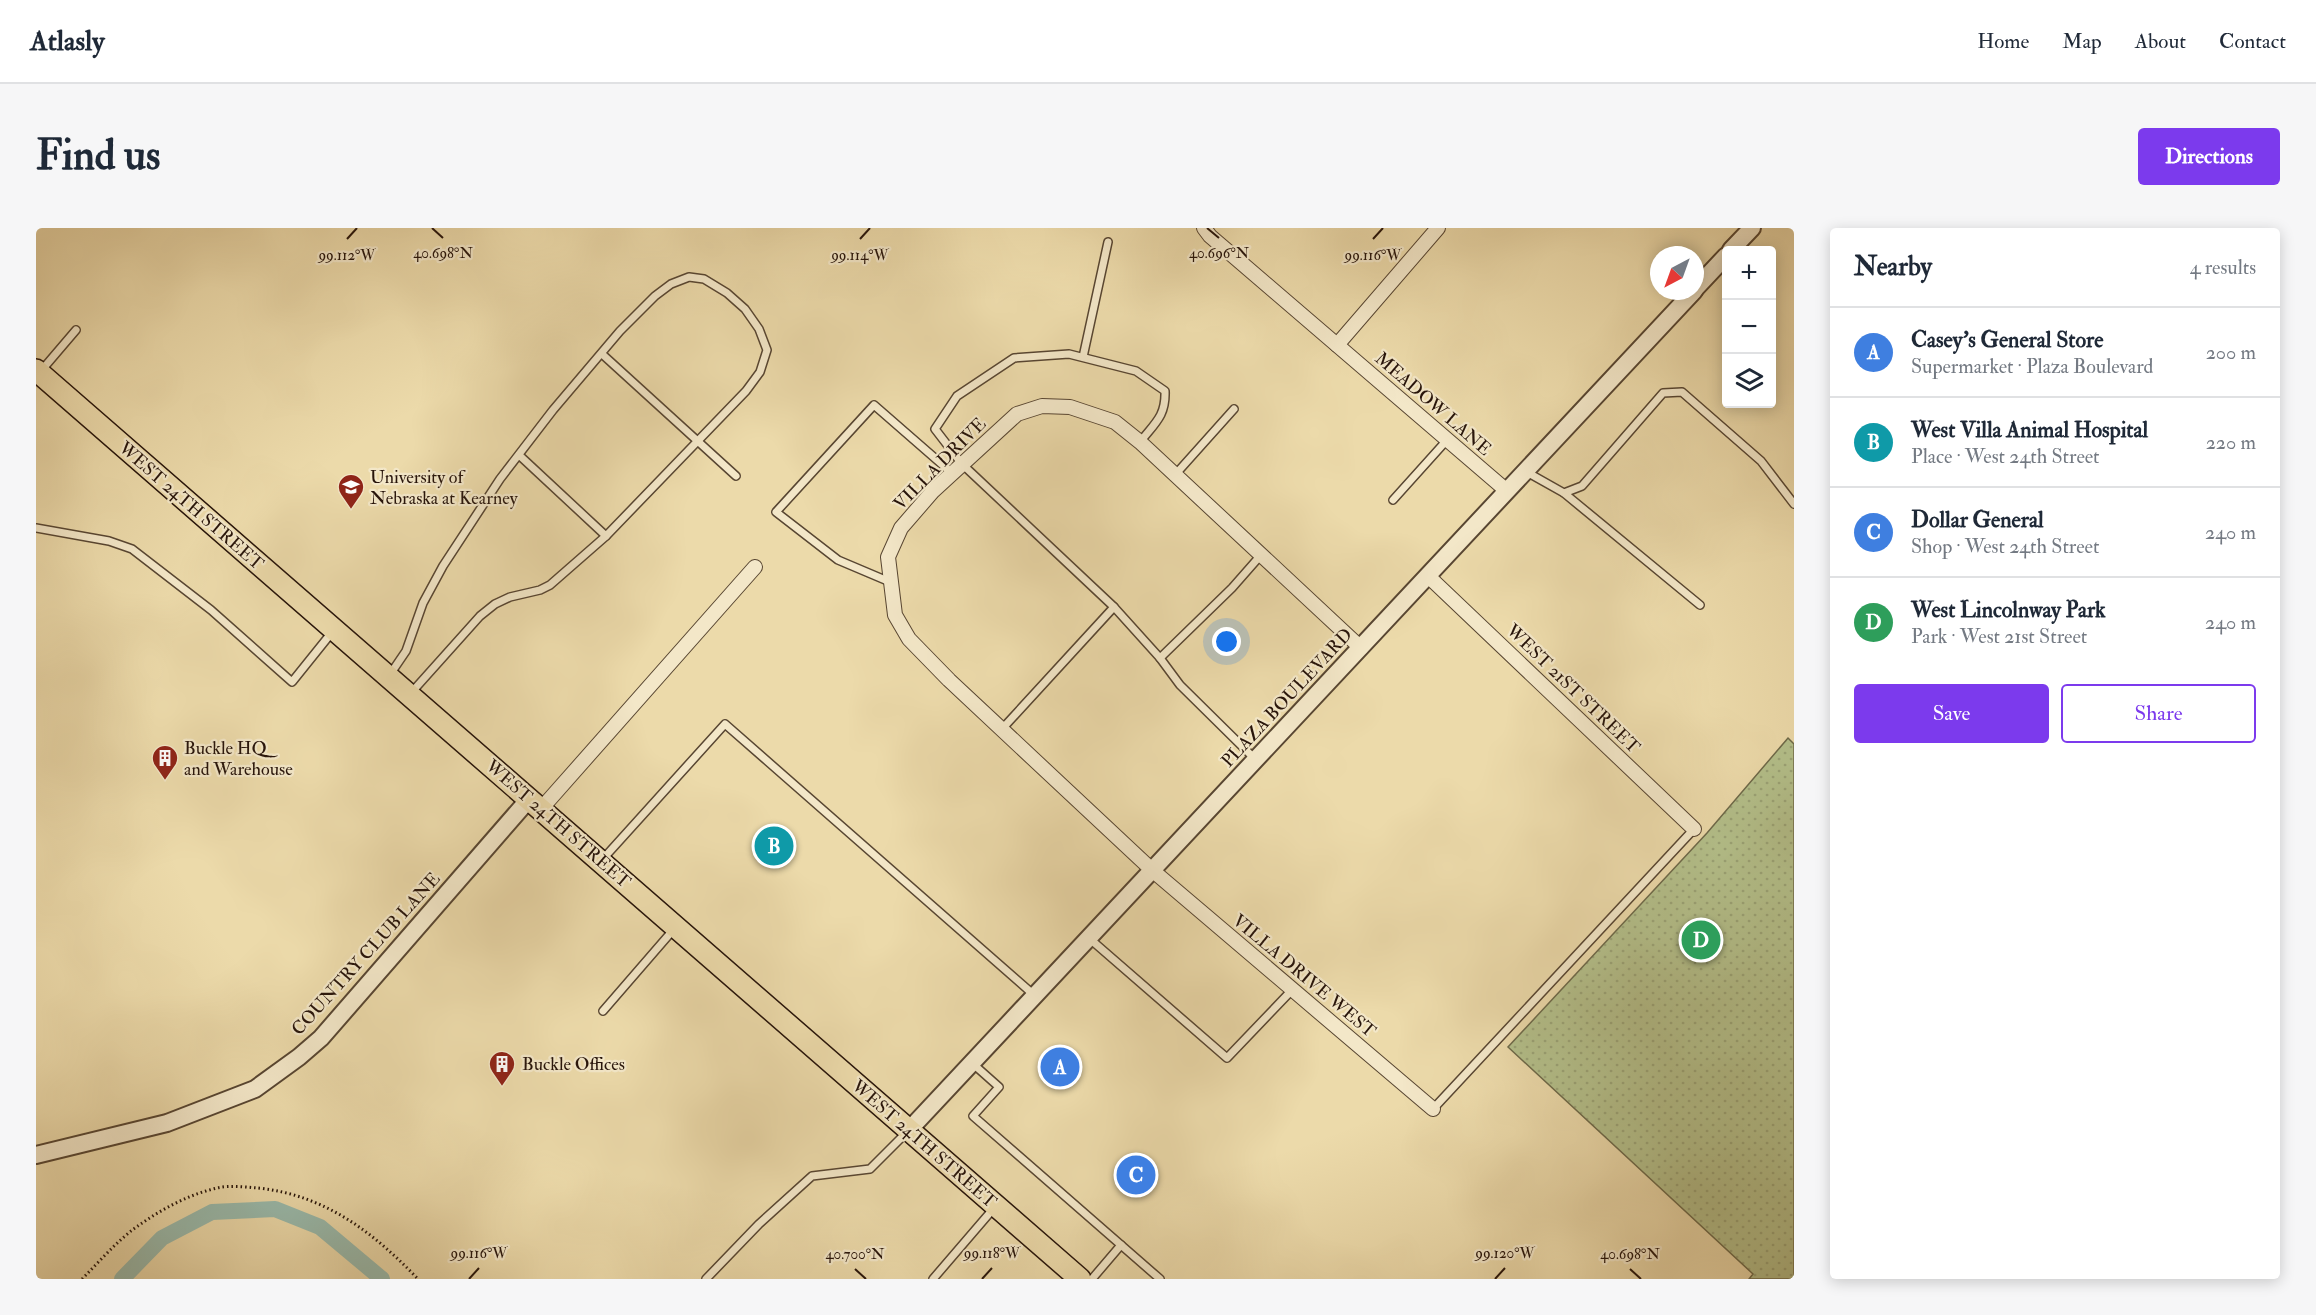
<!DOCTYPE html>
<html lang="en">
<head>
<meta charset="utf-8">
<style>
  :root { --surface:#fff; --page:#f6f6f7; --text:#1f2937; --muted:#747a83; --line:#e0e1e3; --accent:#7c3aed }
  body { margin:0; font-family:"IM FELL Double Pica",serif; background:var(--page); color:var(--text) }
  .controls { position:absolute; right:18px; top:18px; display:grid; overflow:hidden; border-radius:6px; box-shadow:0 3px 15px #0003 }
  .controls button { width:54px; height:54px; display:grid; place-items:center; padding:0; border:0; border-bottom:2px solid var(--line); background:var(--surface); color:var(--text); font:30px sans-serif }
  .compass { position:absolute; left:1614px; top:18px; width:54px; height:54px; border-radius:50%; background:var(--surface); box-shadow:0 3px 15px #0003; rotate:221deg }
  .you { position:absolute; left:1191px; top:414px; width:21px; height:21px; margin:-15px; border:4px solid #fff; border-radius:50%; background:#1a73e8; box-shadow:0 0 0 9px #1a73e833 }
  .badge { display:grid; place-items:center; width:39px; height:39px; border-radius:50%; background:var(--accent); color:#fff; font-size:20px; font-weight:700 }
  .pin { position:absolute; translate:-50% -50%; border:3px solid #fff; box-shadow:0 2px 6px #0006 }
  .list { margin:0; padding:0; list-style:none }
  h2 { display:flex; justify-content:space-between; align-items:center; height:78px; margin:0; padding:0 24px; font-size:26px }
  h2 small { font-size:20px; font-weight:400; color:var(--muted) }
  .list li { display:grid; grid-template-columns:39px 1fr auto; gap:18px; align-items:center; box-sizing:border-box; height:90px; padding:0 24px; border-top:2px solid var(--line) }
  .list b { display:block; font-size:22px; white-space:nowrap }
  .list p { margin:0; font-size:20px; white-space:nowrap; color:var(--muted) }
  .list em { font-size:20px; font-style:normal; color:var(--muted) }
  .actions { display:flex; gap:12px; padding:18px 24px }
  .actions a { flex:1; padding:14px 0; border:2px solid var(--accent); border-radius:6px; text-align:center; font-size:21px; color:var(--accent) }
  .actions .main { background:var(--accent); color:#fff }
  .icon { flex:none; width:33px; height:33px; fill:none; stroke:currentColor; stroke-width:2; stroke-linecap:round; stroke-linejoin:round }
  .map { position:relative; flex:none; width:1758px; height:1051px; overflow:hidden; border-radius:6px }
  header { display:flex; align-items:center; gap:36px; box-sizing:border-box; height:84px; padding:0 30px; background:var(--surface); border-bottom:2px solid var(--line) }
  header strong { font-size:28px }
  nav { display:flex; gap:33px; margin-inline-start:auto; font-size:21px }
  .intro { display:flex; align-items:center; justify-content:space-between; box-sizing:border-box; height:144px; padding:0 36px }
  h1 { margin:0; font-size:42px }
  .button { padding:15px 27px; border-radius:6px; background:var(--accent); color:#fff; font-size:21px; font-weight:700 }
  main { display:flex; gap:36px; padding:0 36px }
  aside { flex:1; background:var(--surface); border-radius:6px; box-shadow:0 3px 15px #0003 }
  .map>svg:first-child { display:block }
  .park { fill:url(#park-dots); stroke:#6e6a4a; stroke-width:1.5 }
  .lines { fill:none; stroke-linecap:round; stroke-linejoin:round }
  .canal { stroke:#99baac; stroke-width:16 }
  .service-casing { stroke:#584632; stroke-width:10 }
  .minor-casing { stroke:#584632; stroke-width:16 }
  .tertiary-casing { stroke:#584632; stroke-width:20 }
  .primary-casing { stroke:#27140a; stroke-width:24 }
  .path { stroke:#27140a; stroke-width:3; stroke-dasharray:1.5 3; stroke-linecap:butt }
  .service { stroke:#f3e7c8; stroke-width:7 }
  .minor { stroke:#f3e7c8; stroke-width:14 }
  .tertiary { stroke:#f3e7c8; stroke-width:16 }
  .primary { stroke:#ecdaaa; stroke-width:21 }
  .ticks { fill:none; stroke:#27140a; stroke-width:2 }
  .labels { text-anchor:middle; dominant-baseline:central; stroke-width:4.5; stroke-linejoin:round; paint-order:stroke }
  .street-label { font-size:18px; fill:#27140a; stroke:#f3e7c8 }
  .poi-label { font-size:18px; fill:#27140a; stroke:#f3e7c8; text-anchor:start }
  .ticks-label { font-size:15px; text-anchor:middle; fill:#27140a; stroke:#f3e7c8; stroke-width:4.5; stroke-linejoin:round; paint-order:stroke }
</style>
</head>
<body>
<header>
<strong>Atlasly</strong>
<nav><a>Home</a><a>Map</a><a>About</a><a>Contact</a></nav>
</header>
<div class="intro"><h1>Find us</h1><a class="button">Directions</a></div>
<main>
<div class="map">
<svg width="1758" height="1051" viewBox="0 0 1758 1051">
  <defs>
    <pattern id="park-dots" width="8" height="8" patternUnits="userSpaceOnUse" patternTransform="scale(1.5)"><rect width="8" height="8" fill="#b4c08b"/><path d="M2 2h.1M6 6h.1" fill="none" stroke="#9ba477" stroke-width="1.8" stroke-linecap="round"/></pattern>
  </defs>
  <rect width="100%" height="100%" fill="#ecdaaa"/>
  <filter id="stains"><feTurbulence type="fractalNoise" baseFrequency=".00333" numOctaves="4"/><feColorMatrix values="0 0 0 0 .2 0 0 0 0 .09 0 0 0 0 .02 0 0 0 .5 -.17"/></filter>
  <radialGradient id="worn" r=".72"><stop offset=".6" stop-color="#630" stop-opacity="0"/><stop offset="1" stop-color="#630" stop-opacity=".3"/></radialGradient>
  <polygon class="park" points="1752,510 1758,516 1758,1051 1713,1051 1717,1046 1472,819 1671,605"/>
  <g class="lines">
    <polyline class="canal" points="86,1051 126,1010 176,984 239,981 284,999 346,1051"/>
    <g class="service-casing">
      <g id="service">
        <polyline points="566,126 700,248"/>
        <polyline points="1047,129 1072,14"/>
        <polyline points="5,143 40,102"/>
        <path d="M1104 214C1119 195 1130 188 1129 163L1100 143 1033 126 978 130 921 168 899 201 926 236 1078 379 1124 430 1144 457 1220 532"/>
        <polyline points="1489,243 1528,265 1546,258 1627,165 1646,164 1725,233 1758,276"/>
        <polyline points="1138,248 1198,181"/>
        <polyline points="1528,265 1664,377"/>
        <polyline points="1357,272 1411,212"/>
        <polyline points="0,300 73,313 96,321 175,382 256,454 297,403"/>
        <polyline points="854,354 802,332 740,284 838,177 916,245"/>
        <polyline points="1124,430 1196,360 1225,327"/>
        <polyline points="353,448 370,423 387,375 407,338 464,251 517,182 584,103 619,68 635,56 653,49 668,51 691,65 709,81 723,101 731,122 724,144 710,163 570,308 483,227"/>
        <polyline points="375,465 444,388 459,376 474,369 504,362 514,357 570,308"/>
        <polyline points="966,501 1078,379"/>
        <polyline points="566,632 689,496 998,767"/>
        <polyline points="1054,711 1191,830 1257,761"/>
        <polyline points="567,783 638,701"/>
        <polyline points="936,835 963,859 937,888 1124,1051"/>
        <polyline points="1397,881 1658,601"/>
        <polyline points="670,1051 723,996 776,948 834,941 871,904"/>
        <polyline points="897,1051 958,980"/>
        <polyline points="1056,1051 1085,1017"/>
      </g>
    </g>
    <g class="minor-casing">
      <g id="minor">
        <polyline points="1168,0 1174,8 1471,263"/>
        <polyline points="1301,117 1402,0"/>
        <polyline points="1392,348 1658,601"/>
        <polyline points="1325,420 1104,214 1079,194 1034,179 1006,178 981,186 897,263 865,300 852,329 859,387 873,411 913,452 1116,642 1397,881"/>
        <polyline points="505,581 719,339"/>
      </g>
    </g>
    <g class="tertiary-casing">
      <g id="tertiary">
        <polyline points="1695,22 1716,0"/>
        <polyline points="1659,61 1690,28"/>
        <polyline points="873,902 1658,63"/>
        <polyline points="0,927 131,895 219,861 263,829 285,810 493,571"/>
      </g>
    </g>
    <g class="primary-casing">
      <polyline id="primary" points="0,142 1044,1051"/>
    </g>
    <path class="path" d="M46 1051C63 1034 80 1014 99 1000 124 982 151 967 181 960 194 957 209 959 222 960 289 967 337 1004 382 1051"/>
    <use href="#service" class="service"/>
    <use href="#minor" class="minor"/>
    <use href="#tertiary" class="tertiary"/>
    <use href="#primary" class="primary"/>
  </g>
  <path class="ticks" d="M396 0 407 10M1171 0 1183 10M311 11 321 0M824 11 834 0M1337 11 1347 0M819 1041 830 1051M1594 1041 1605 1051M433 1051 443 1040M946 1051 956 1040M1459 1051 1469 1040"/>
  <defs>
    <g id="university-pin" transform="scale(1.35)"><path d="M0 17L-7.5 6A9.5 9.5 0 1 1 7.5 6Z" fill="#8f2418" stroke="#f3e7c8"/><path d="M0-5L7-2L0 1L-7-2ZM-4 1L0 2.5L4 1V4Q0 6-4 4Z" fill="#fff"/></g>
    <g id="building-pin" transform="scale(1.35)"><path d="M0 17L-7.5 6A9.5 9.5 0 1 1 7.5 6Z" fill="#8f2418" stroke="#f3e7c8"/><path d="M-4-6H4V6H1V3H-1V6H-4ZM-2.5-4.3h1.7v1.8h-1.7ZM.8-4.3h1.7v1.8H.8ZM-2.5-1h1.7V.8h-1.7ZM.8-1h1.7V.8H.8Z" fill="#fff"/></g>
  </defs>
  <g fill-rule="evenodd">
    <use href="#university-pin" x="315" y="259"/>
    <use href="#building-pin" x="129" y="530"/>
    <use href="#building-pin" x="466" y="836"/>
  </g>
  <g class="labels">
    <g class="street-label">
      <text transform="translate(1397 176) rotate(41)">MEADOW LANE</text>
      <text transform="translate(904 236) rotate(-45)">VILLA DRIVE</text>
      <text transform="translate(155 278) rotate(41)">WEST 24TH STREET</text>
      <text transform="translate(1537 461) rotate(44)">WEST 21ST STREET</text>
      <text transform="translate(1251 470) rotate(-47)">PLAZA BOULEVARD</text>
      <text transform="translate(522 596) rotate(41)">WEST 24TH STREET</text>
      <text transform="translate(330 726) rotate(-48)">COUNTRY CLUB LANE</text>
      <text transform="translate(1268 748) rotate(40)">VILLA DRIVE WEST</text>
      <text transform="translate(888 916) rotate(41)">WEST 24TH STREET</text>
    </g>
    <g class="poi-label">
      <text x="334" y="249">University of<tspan x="334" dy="21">Nebraska at Kearney</tspan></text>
      <text x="148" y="520">Buckle HQ<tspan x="148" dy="21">and Warehouse</tspan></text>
      <text x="486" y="836">Buckle Offices</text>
    </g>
  </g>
  <g class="ticks-label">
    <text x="407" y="30">40.698°N</text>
    <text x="1183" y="30">40.696°N</text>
    <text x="311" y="32">99.112°W</text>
    <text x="824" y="32">99.114°W</text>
    <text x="1337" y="32">99.116°W</text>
    <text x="443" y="1030">99.116°W</text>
    <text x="956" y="1030">99.118°W</text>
    <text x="1469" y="1030">99.120°W</text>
    <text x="819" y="1031">40.700°N</text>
    <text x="1594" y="1031">40.698°N</text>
  </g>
  <rect width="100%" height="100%" filter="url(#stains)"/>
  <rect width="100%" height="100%" fill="url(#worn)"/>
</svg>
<div class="controls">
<button>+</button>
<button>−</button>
<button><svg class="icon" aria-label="layers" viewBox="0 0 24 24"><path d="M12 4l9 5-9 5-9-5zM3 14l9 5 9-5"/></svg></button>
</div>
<svg class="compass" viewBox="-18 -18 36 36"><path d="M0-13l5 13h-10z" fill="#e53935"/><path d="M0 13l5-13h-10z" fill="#747a83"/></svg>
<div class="you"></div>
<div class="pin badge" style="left:1024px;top:839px;background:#3f7fe0">A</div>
<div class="pin badge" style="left:738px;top:618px;background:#0f9aa8">B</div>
<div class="pin badge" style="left:1100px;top:947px;background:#3f7fe0">C</div>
<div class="pin badge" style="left:1665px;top:712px;background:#2e9e5b">D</div>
</div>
<aside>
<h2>Nearby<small>4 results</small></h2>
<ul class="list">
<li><span class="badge" style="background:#3f7fe0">A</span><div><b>Casey's General Store</b><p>Supermarket · Plaza Boulevard</p></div><em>200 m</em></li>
<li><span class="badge" style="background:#0f9aa8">B</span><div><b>West Villa Animal Hospital</b><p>Place · West 24th Street</p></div><em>220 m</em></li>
<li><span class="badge" style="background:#3f7fe0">C</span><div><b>Dollar General</b><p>Shop · West 24th Street</p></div><em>240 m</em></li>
<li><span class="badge" style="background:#2e9e5b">D</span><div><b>West Lincolnway Park</b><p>Park · West 21st Street</p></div><em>240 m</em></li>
</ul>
<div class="actions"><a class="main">Save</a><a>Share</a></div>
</aside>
</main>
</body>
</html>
